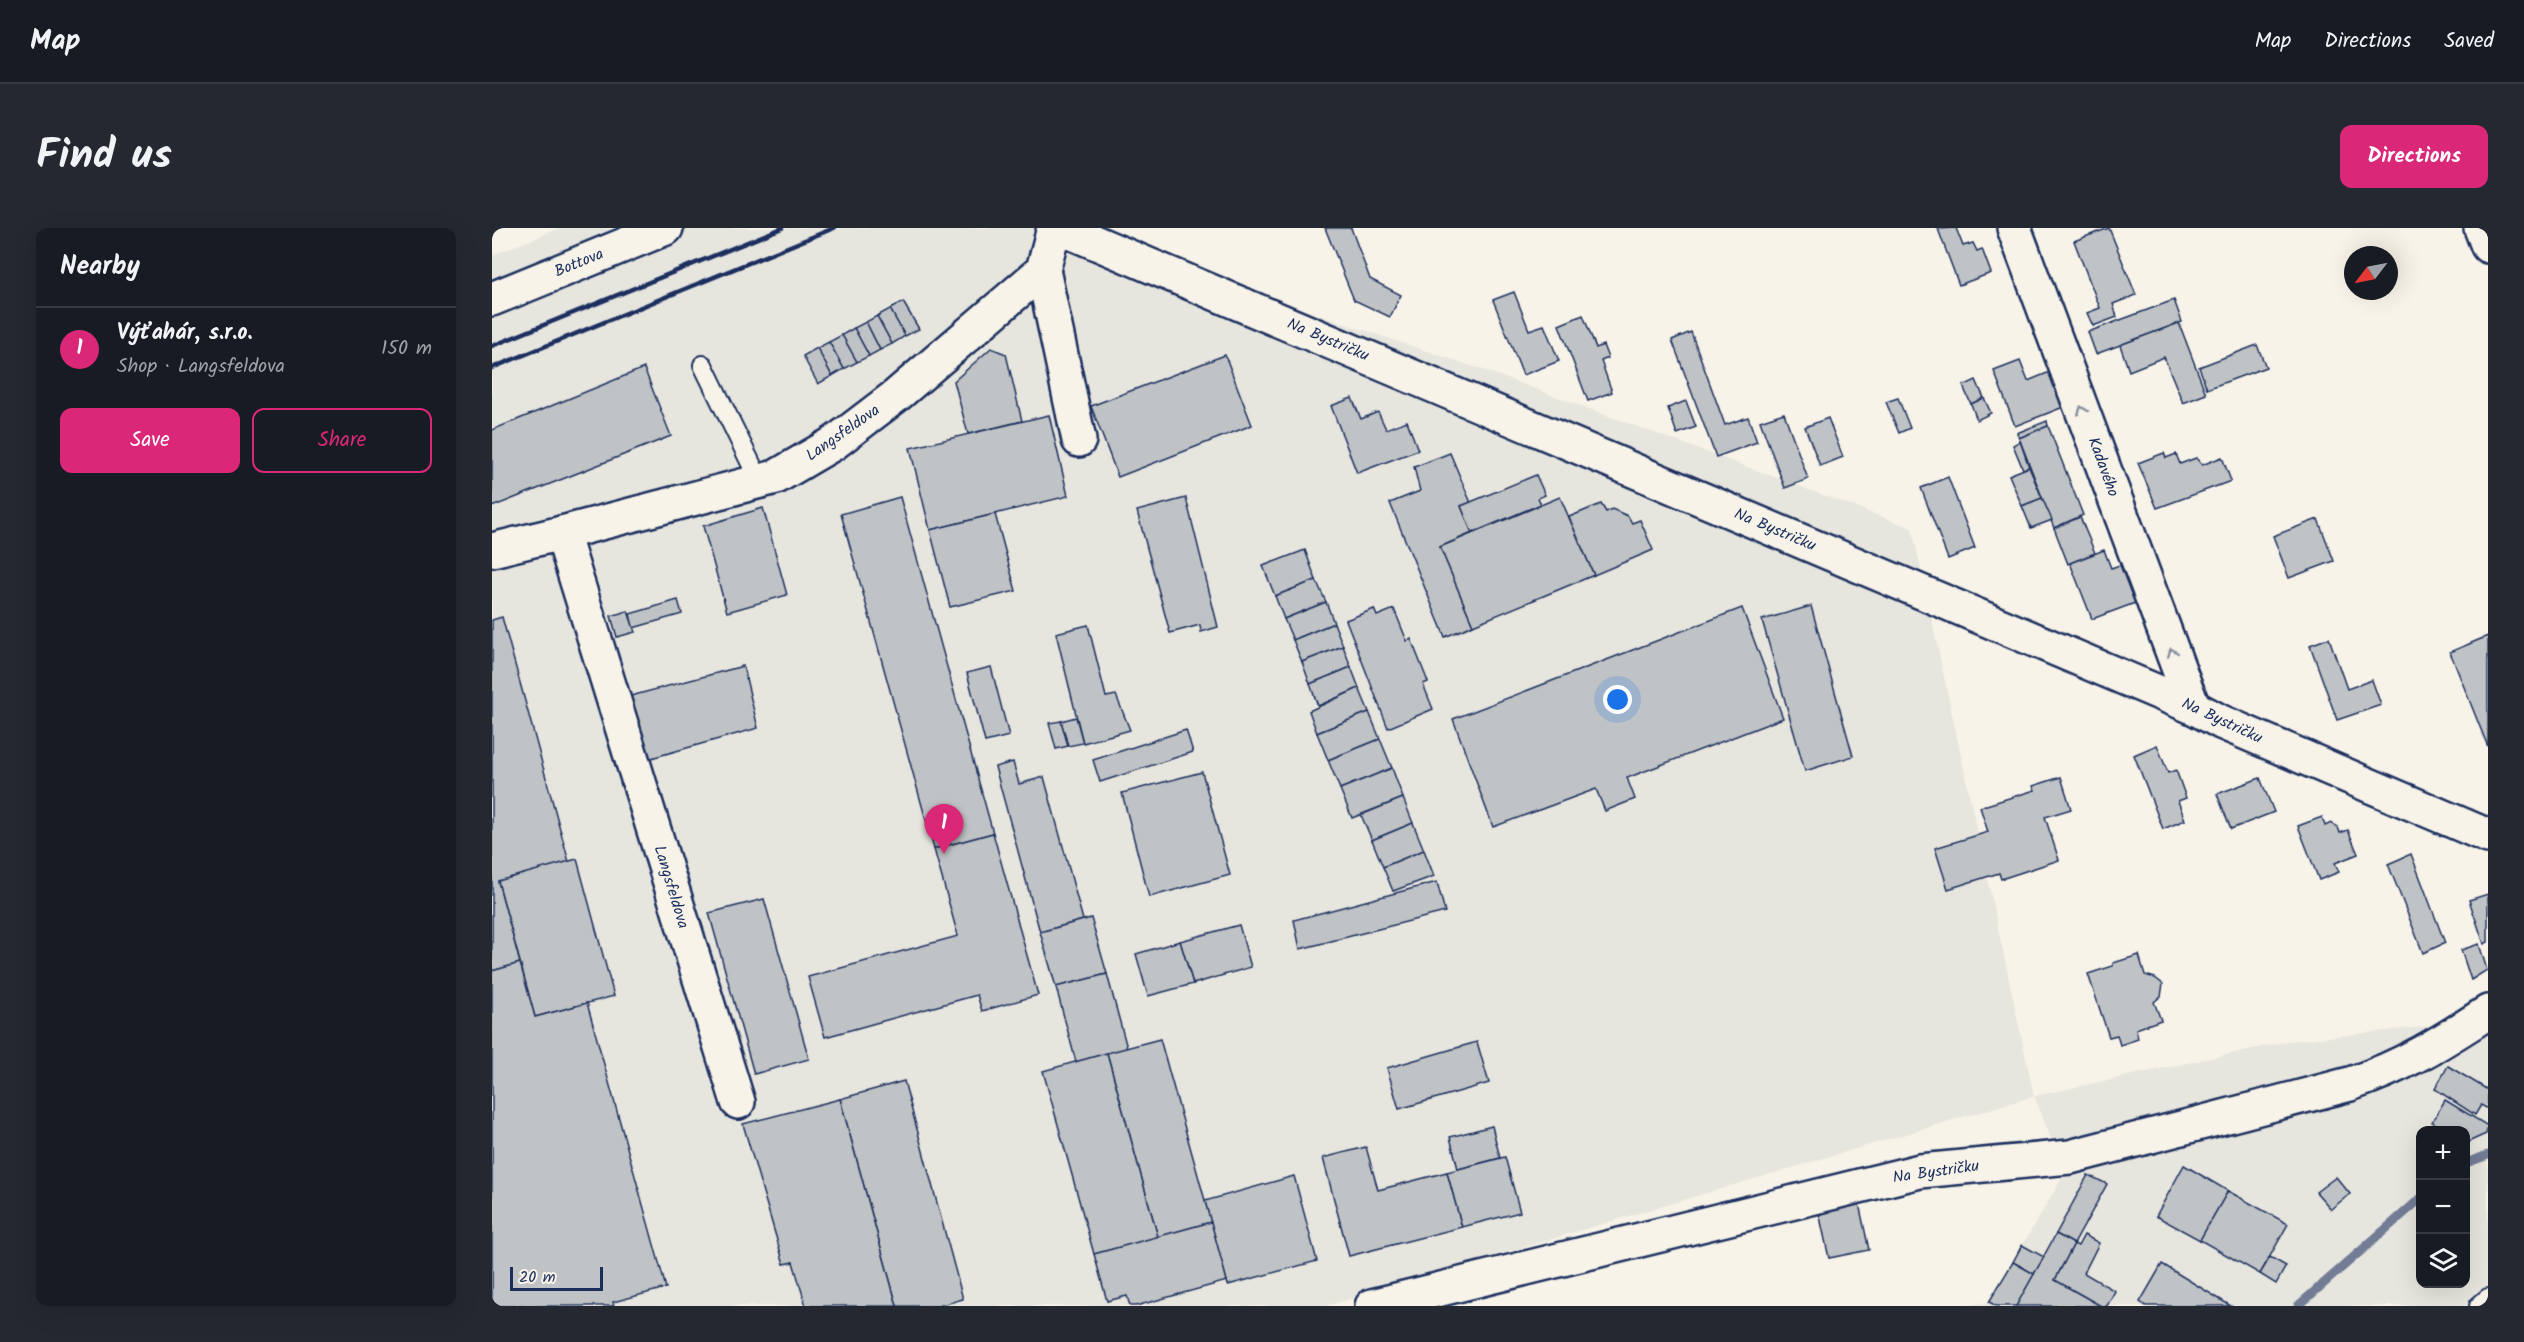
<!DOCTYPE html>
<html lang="en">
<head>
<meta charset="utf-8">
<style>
  :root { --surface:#171b24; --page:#242831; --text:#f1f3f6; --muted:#9ea1a6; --line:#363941; --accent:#db2777 }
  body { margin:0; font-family:Kalam,sans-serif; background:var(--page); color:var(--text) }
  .controls { position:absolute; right:18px; bottom:18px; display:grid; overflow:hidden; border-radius:12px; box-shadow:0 6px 24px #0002 }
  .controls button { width:54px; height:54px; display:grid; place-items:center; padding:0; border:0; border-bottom:2px solid var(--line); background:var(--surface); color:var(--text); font:30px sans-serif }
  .compass { position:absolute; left:1852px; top:18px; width:54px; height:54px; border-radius:50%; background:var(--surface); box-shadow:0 6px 24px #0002; rotate:238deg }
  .scale { position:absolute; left:18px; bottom:15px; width:93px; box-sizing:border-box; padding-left:6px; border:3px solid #1b2f5e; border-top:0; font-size:16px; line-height:21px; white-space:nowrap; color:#1b2f5e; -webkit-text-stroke:4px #f7f3e8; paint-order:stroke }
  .you { position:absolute; left:1126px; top:472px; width:21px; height:21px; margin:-15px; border:4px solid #fff; border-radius:50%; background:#1a73e8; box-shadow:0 0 0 9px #1a73e833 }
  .badge { display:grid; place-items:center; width:39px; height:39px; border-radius:50%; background:var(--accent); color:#fff; font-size:20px; font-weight:700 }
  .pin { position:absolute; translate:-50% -50px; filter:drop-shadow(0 2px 3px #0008) }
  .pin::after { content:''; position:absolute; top:32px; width:21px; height:18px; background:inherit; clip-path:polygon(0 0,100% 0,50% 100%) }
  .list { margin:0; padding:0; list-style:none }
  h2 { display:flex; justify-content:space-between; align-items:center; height:78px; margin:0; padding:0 24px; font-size:26px }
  h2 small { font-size:20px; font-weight:400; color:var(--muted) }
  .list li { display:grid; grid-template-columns:39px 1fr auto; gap:18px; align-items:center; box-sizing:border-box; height:84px; padding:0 24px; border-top:2px solid var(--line) }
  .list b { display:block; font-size:22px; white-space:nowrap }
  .list p { margin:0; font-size:20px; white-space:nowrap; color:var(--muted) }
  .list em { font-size:20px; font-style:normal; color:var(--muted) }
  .actions { display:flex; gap:12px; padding:18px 24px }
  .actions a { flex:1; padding:14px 0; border:2px solid var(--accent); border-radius:12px; text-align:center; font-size:21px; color:var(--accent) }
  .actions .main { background:var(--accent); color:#fff }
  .icon { flex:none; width:33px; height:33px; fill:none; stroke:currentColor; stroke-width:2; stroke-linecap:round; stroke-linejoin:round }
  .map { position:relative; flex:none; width:1996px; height:1078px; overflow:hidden; border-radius:12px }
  header { display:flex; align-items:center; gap:36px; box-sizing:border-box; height:84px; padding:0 30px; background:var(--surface); border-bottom:2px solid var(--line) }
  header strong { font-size:28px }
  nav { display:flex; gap:33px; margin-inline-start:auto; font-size:21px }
  .intro { display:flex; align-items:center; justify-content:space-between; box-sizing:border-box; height:144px; padding:0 36px }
  h1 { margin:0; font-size:42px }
  .button { padding:15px 27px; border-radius:12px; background:var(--accent); color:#fff; font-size:21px; font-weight:700 }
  main { display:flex; gap:36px; padding:0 36px }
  aside { flex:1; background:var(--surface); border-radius:12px; box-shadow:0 6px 24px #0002 }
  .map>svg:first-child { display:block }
  .built { fill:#e6e5de; fill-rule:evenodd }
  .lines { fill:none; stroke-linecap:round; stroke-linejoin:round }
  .stream { stroke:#727c95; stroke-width:9 }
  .building { fill:#c0c3c5; stroke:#1b2f5e; stroke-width:1.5 }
  .service-casing { stroke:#1b2f5e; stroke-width:22 }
  .minor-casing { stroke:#1b2f5e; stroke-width:38 }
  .tertiary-casing { stroke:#1b2f5e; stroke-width:38 }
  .service { stroke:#f7f3e8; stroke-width:18 }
  .minor { stroke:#f7f3e8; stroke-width:33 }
  .tertiary { stroke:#f7f3e8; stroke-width:33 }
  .rail { stroke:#1b2f5e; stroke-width:4.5 }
  .oneway { stroke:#8991a3 }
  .labels { text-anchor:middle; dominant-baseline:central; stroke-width:4.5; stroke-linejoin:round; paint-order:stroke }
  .street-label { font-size:16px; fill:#1b2f5e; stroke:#f7f3e8 }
</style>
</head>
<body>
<header>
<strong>Map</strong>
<nav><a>Map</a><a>Directions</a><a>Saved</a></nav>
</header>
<div class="intro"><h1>Find us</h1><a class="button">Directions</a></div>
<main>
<aside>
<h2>Nearby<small></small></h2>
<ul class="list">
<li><span class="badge">1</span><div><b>Výťahár, s.r.o.</b><p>Shop · Langsfeldova</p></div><em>150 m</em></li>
</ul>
<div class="actions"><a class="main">Save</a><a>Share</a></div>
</aside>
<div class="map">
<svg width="1996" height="1078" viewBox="0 0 1996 1078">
  <rect width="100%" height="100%" fill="#f7f3e8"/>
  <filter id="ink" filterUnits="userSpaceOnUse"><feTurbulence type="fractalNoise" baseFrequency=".0167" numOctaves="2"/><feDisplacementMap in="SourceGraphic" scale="12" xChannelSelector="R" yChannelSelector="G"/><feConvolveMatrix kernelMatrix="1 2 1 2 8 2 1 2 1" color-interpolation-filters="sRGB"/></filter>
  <g filter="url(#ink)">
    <path class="built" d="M69 0H567L1000 145 1420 300 1542 868 1798 813 1996 792V1078H1471L1497 1074 1573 945 1542 868 834 1078H0V27ZM1928 902H1974V1056H1928Z"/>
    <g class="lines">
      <g class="stream">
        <polyline points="1974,935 1996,927"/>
        <polyline points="1806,1078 1928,971"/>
      </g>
    </g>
    <g class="building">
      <polygon points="833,0 859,0 878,51 909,67 898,89 862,72"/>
      <polygon points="1464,0 1471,18 1481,15 1485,23 1490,21 1499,45 1467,57 1446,1"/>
      <polygon points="1617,0 1644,67 1621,76 1625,89 1601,98 1595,85 1608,80 1582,13"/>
      <polygon points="1022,64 1037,102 1052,97 1067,133 1031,147 1001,72"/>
      <polygon points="1682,72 1690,94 1604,126 1596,104"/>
      <polygon points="411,74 427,101 413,108 398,81"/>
      <polygon points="398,81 413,108 400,116 385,88"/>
      <polygon points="1091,87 1104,120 1111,117 1116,130 1109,133 1120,164 1096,173 1067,97"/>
      <polygon points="385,88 400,116 388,122 374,94"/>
      <polygon points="374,94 388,122 377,128 362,100"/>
      <polygon points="1687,95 1714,166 1691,175 1672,129 1637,143 1628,117"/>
      <polygon points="362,100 377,128 365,134 350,107"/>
      <polygon points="1199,104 1233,197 1256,189 1265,214 1224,229 1180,112"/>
      <polygon points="350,107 365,134 352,141 337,114"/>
      <polygon points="337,114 352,141 340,148 325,120"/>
      <polygon points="1765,117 1774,139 1715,161 1707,139"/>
      <polygon points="325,120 340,148 326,156 311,128"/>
      <polygon points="499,120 514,126 530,193 476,206 462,153"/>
      <polygon points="733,127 760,197 626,249 599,178"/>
      <polygon points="1528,133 1536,153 1565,141 1579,176 1523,198 1502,143"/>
      <polygon points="152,140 179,208 0,279 0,202"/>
      <polygon points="1484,152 1492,170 1479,176 1471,158"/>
      <polygon points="860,170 869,191 886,184 894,201 915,193 926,222 865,245 839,178"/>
      <polygon points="1406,170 1418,200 1407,205 1394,174"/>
      <polygon points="1492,170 1499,185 1485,192 1479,176"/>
      <polygon points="1194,173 1204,199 1185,206 1176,180"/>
      <polygon points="1292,185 1316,251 1293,260 1268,193"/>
      <polygon points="557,187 576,268 438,302 418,220"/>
      <polygon points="1336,190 1351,229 1328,238 1313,199"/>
      <polygon points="1555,193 1556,198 1527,210 1525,205"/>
      <polygon points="1556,198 1591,287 1562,300 1527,210"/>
      <polygon points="1528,213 1537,239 1531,241 1521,217"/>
      <polygon points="958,225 979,275 969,278 980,305 948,319 981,397 953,409 898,275 928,263 922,239"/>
      <polygon points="1672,225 1674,230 1684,226 1688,236 1704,230 1710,237 1730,229 1739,253 1665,280 1646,235"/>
      <polygon points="1537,239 1550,270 1530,278 1517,247"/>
      <polygon points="1044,247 1053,267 1046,270 1049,276 980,305 969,278"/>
      <polygon points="1456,249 1483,320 1456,331 1429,260"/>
      <polygon points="408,269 501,605 442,621 349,286"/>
      <polygon points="1068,269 1102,347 981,397 948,319"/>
      <polygon points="694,270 726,399 709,404 708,397 678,405 645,283"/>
      <polygon points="1550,270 1560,292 1539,300 1530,278"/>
      <polygon points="1109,276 1114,284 1120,281 1136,288 1140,295 1148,292 1161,322 1102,347 1077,289"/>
      <polygon points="271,280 295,367 235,384 211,298"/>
      <polygon points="503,286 524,363 458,379 438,302"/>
      <polygon points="1588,289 1603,325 1576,336 1562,300"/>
      <polygon points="1826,291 1842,333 1797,350 1781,308"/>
      <polygon points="813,322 824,352 783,368 771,338"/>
      <polygon points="1612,322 1619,340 1628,337 1643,375 1600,391 1578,335"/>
      <polygon points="824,352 834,374 792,391 783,368"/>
      <polygon points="186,372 190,386 141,400 138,386"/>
      <polygon points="834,374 842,395 801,412 792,391"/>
      <polygon points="1319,378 1361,528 1313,543 1270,392"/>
      <polygon points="1250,380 1291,490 1135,550 1143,571 1113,583 1104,561 1001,599 961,491"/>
      <polygon points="882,381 885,388 902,381 915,413 919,411 936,454 931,456 941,481 896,500 854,392"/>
      <polygon points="136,383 143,404 125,409 119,388"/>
      <polygon points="10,389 77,634 6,653 28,735 0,743 0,392"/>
      <polygon points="842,395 851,418 810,434 801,412"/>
      <polygon points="596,397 614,469 624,467 638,502 591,515 564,405"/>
      <polygon points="1996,408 1996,519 1958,424"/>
      <polygon points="1837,410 1855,461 1880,452 1889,477 1845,492 1818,417"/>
      <polygon points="851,418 859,439 818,456 810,434"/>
      <polygon points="251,438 266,500 152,532 135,469"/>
      <polygon points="499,439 517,508 493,514 475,445"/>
      <polygon points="859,439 867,460 826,478 818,456"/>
      <polygon points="867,460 877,484 825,505 817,483"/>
      <polygon points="877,484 888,511 836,532 825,505"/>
      <polygon points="584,489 591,515 576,518 569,493"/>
      <polygon points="569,493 576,518 564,521 557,495"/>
      <polygon points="694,502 701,524 608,554 601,532"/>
      <polygon points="888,511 900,540 848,561 836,532"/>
      <polygon points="1665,517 1676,545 1684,542 1694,570 1686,573 1693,592 1671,601 1642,527"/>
      <polygon points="521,534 527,556 552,549 591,692 548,704 503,539"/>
      <polygon points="900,540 911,570 860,590 848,561"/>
      <polygon points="710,544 738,647 657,669 630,565"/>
      <polygon points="1569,549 1579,581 1553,589 1567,632 1509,651 1507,645 1456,661 1443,620 1496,604 1488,579 1543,562 1541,558"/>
      <polygon points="1768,550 1782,584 1739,601 1725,566"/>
      <polygon points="911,570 921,595 880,612 869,587"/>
      <polygon points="1830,589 1833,598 1839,595 1846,599 1848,605 1856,602 1866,626 1843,635 1847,644 1827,652 1806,598"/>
      <polygon points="921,595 932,622 891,639 880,612"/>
      <polygon points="501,605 546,767 490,783 485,767 333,809 316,749 466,708 442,621"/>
      <polygon points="932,622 942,648 901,663 891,639"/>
      <polygon points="1919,626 1953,715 1931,725 1896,636"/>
      <polygon points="85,631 122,768 43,789 6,653"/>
      <polygon points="945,654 953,684 808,721 802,692"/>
      <polygon points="1996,666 1996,714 1992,716 1977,672"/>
      <polygon points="272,671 317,831 262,846 217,685"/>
      <polygon points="599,690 615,746 564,759 548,704"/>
      <polygon points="747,697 759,739 701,756 688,713"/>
      <polygon points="688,713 701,756 656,768 644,726"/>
      <polygon points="1987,716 1995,742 1979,752 1969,722"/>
      <polygon points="1647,727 1653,747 1663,750 1671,756 1669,768 1662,774 1669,792 1644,801 1646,811 1628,817 1625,807 1617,809 1596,746 1621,738 1621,735"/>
      <polygon points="28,735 43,789 95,775 174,1060 121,1074 122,1078 0,1078 0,743"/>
      <polygon points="615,746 635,820 584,834 564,759"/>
      <polygon points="668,811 719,994 666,1009 615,825"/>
      <polygon points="985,814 997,855 907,881 895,840"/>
      <polygon points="615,825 666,1009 602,1026 551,843"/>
      <polygon points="1956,838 1996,862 1996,881 1989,877 1983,887 1943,861"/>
      <polygon points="412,853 471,1071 446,1078 405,1078 348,871"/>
      <polygon points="348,871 405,1078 314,1078 301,1034 292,1036 251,896"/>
      <polygon points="1953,872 1996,898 1994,906 1974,915 1974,902 1953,902 1940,894"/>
      <polygon points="1000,898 1008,930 966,941 958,909"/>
      <polygon points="874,919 886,962 955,944 970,999 857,1028 831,930"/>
      <polygon points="1013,929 1028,984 970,999 955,944"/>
      <polygon points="1692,937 1736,963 1708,1012 1664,988"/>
      <polygon points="1596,947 1615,956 1582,1016 1564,1006"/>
      <polygon points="802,948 825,1033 736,1057 713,973"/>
      <polygon points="1844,949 1858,966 1839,981 1824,964"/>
      <polygon points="1736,963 1796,996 1768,1046 1708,1012"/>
      <polygon points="1366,971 1377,1022 1337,1030 1326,980"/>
      <polygon points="719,994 735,1053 644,1078 638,1078 635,1068 615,1073 602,1026"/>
      <polygon points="1564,1006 1582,1016 1563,1052 1609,1078 1524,1078"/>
      <polygon points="1592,1007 1607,1015 1592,1045 1623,1063 1615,1078 1609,1078 1563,1052 1582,1016 1586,1018"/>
      <polygon points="1530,1017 1552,1029 1542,1046 1521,1034"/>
      <polygon points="1778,1029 1794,1038 1784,1056 1768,1046"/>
      <polygon points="1521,1034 1542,1046 1524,1078 1504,1078 1497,1074"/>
      <polygon points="1670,1036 1739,1078 1654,1078 1648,1074"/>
    </g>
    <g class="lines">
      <g class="service-casing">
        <g id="service">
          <polyline points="211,137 268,254"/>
          <polyline points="1987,1078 1996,1070"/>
        </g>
      </g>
      <g class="minor-casing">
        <g id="minor">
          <polyline points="1522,0 1701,479"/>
          <polyline points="1989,0 1996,18"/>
          <polyline points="551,42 587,212"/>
          <polyline points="0,71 174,0"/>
          <polyline points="0,322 70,305"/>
          <polyline points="246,874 70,305 284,249 342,215 405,167 551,42 562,0"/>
          <path d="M880 1078 1428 943 1578 929 1858 856C1910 839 1950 814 1996 784"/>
        </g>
      </g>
      <g class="tertiary-casing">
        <polyline id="tertiary" points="569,0 1701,479 1729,494 1996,608"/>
      </g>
      <use href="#service" class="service"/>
      <use href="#minor" class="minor"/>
      <use href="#tertiary" class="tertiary"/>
      <g class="rail">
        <polyline points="0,118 290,0"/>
        <polyline points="0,140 342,0"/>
      </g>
    </g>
    <defs><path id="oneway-chevron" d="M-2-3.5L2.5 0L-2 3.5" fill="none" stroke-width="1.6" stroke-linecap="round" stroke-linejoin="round" transform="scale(1.5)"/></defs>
    <g class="oneway">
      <use href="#oneway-chevron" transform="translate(1590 182) rotate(-110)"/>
      <use href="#oneway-chevron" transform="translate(1680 424) rotate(-110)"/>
    </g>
  </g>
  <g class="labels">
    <g class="street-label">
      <text transform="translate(87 35) rotate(-22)">Bottova</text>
      <text transform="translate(836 112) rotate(23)">Na Bystričku</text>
      <text transform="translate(351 205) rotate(-35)">Langsfeldova</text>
      <text transform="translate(1611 239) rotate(70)">Kadavého</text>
      <text transform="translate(1283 302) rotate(23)">Na Bystričku</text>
      <text transform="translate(1730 493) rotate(25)">Na Bystričku</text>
      <text transform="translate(179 659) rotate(73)">Langsfeldova</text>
      <text transform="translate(1444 944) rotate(-8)">Na Bystričku</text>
    </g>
  </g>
</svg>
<div class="controls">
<button>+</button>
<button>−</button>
<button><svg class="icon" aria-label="layers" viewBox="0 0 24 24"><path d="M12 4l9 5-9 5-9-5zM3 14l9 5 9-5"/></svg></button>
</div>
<svg class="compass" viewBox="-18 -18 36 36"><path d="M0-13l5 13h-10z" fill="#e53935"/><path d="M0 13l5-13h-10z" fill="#9ea1a6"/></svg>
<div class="scale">20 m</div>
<div class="you"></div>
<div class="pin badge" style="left:452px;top:626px">1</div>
</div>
</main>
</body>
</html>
